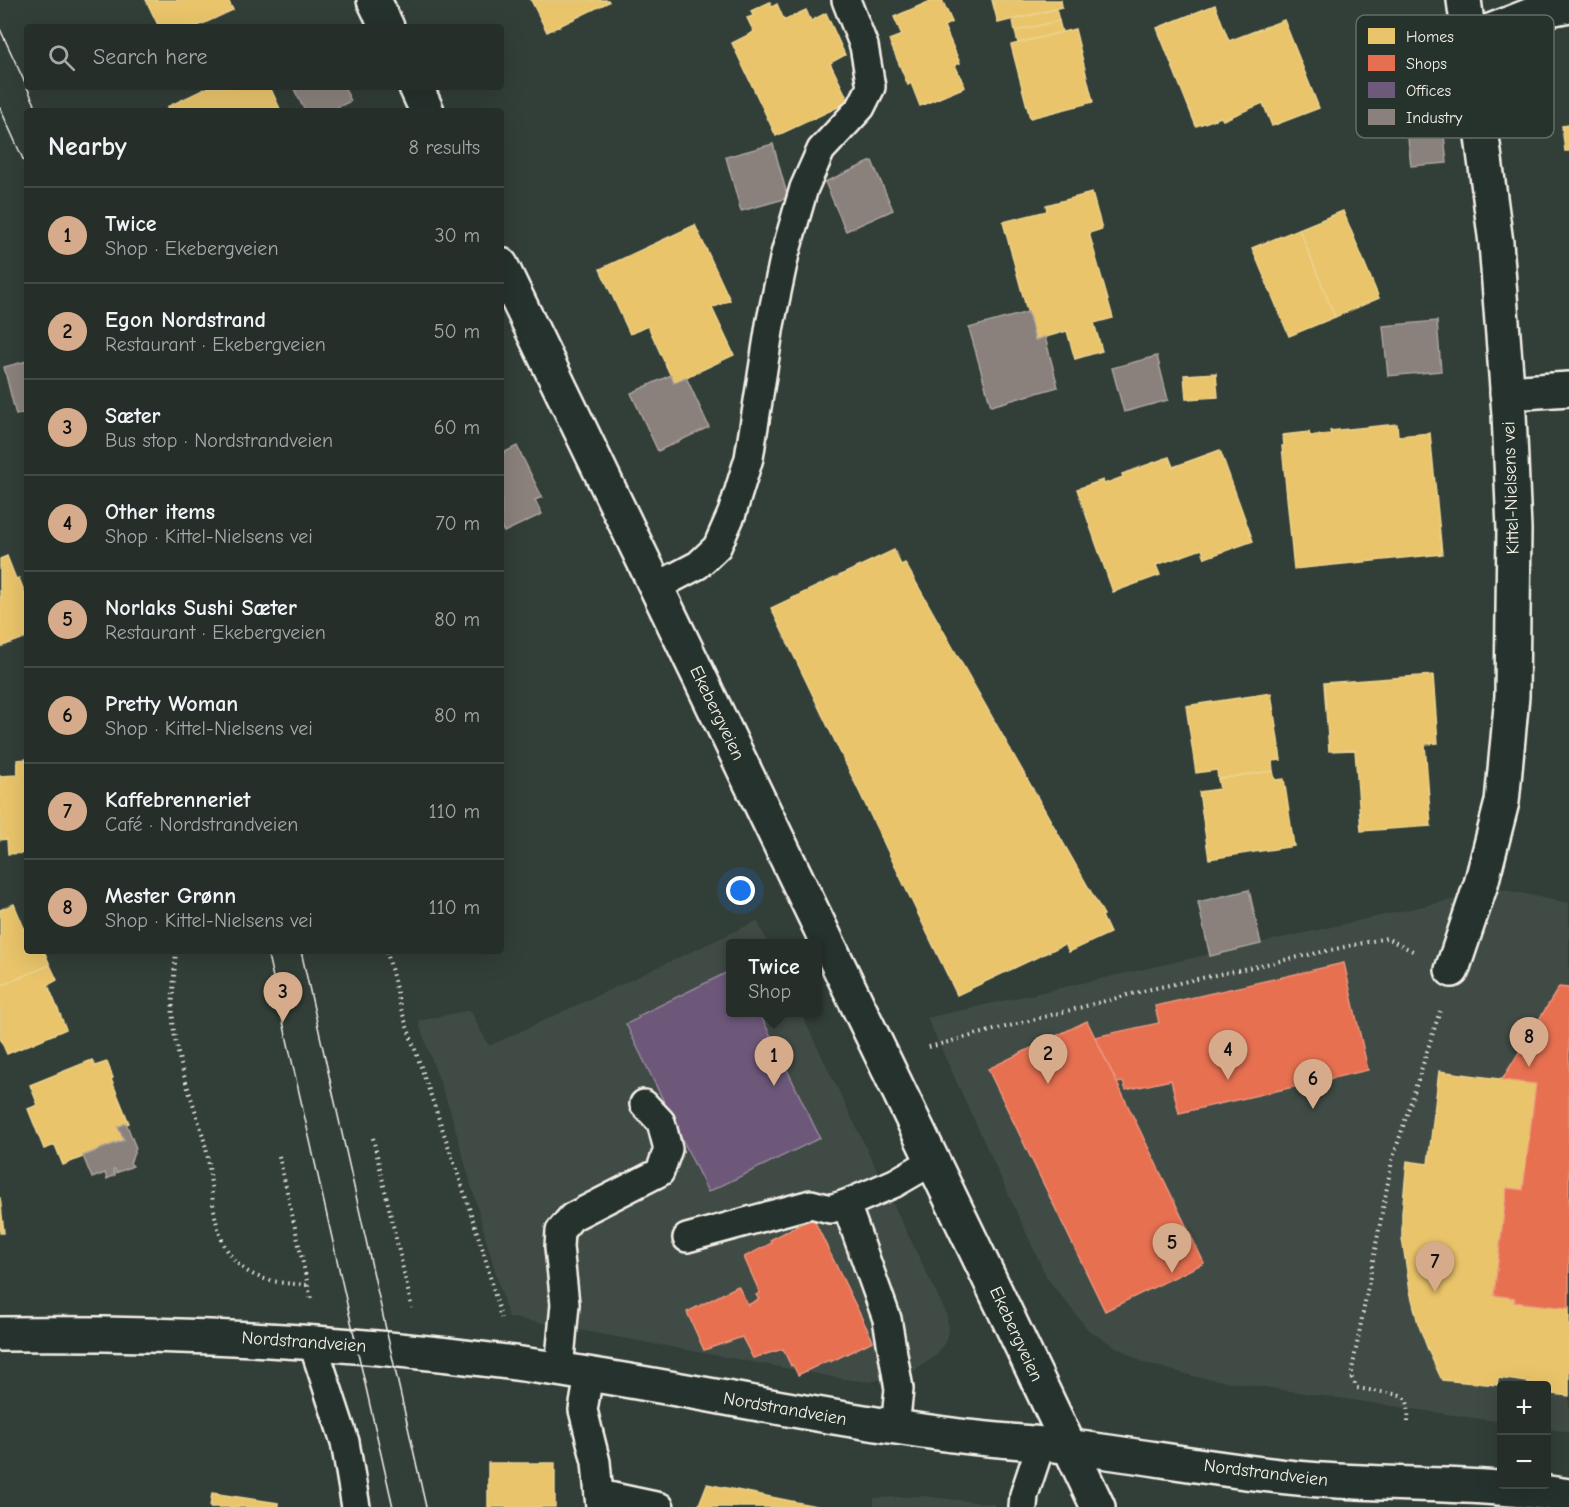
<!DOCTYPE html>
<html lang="en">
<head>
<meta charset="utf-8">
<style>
  :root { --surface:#262e2a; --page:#323a36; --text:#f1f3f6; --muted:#a4a8a8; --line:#424a47; --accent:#d6ab8b }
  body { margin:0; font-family:"Comic Neue",sans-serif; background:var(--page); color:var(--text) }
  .controls { position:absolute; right:18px; bottom:18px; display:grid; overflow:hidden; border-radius:6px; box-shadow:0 6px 24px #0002 }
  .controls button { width:54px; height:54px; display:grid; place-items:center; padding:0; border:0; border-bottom:2px solid var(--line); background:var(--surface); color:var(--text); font:30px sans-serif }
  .you { position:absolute; left:741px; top:891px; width:21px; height:21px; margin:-15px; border:4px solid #fff; border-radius:50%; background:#1a73e8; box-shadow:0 0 0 9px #1a73e833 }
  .badge { display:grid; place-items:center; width:39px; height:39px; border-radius:50%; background:var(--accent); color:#111; font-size:20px; font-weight:700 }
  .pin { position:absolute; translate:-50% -50px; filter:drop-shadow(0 2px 3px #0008) }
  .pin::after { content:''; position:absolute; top:32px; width:21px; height:18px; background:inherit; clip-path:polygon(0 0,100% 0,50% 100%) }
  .popup { position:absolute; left:726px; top:939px; width:96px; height:78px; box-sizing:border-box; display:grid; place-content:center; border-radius:6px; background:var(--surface); filter:drop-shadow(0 2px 4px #0005); font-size:20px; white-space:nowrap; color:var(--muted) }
  .popup b { font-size:22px; color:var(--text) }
  .popup::after { content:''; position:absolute; left:50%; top:100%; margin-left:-12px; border:12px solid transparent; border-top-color:var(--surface) }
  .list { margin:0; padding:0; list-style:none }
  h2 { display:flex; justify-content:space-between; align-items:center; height:78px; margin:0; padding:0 24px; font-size:26px }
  h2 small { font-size:20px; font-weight:400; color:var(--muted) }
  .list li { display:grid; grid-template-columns:39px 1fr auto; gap:18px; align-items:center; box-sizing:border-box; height:96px; padding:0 24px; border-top:2px solid var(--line) }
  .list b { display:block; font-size:22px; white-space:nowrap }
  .list p { margin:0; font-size:20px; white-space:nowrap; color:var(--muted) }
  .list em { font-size:20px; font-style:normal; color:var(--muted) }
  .icon { flex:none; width:33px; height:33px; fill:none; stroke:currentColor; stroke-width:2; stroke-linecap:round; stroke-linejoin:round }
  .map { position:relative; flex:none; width:1569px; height:1507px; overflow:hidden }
  .search { position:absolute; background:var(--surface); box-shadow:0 6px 24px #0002; left:24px; top:24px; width:480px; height:66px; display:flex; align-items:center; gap:15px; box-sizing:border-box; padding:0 21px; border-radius:6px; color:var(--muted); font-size:22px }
  .panel { position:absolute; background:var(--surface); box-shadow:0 6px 24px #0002; left:24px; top:108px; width:480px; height:846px; border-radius:6px }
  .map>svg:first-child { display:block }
  .built { fill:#404b44 }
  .homes { fill:#e9c46a; stroke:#ecd290; stroke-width:1.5 }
  .shops { fill:#e76f51; stroke:#eb967e; stroke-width:1.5 }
  .offices { fill:#6d597a; stroke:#96879b; stroke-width:1.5 }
  .industry { fill:#8a817c; stroke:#aaa39c; stroke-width:1.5 }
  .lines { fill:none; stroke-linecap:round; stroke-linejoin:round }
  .lane-casing { stroke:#f4f1e8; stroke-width:32 }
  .street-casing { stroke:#f4f1e8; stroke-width:38 }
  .secondary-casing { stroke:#f4f1e8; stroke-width:38 }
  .path { stroke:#f4f1e8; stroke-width:4; stroke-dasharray:1.5 4.5; stroke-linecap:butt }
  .lane { stroke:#26332d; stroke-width:27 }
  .street { stroke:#26332d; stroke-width:33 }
  .secondary { stroke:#26332d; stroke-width:33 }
  .tram { stroke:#f4f1e8; stroke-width:1.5 }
  .labels { text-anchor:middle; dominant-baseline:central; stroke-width:6; stroke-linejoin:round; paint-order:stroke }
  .street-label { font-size:18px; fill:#f4f1e8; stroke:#26332d }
  .key { fill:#26332d; stroke:#646c65; stroke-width:1.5 }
  .key-label { font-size:16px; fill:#f4f1e8 }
</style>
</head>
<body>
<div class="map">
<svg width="1569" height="1507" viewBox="0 0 1569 1507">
  <rect width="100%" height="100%" fill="#323e38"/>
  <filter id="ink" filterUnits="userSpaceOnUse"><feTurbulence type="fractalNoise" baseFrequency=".0167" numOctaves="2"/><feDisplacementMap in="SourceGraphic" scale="12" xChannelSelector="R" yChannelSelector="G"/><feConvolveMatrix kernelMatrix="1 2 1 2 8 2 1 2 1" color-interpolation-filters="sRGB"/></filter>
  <g filter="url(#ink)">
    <g class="built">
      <polygon points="1499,889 1569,903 1569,1432 1547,1429 1546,1386 1502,1386 1501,1422 1196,1377 1142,1362 1089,1331 1047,1278 927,1018"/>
      <polygon points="757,921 768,943 730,944 730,1012 801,1013 947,1315 948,1331 945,1342 937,1355 914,1371 870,1382 844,1379 508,1317 451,1113 418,1021 470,1010 489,1046"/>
      <polygon points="922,1496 993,1504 997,1507 874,1507 874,1498"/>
    </g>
    <g class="homes">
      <polygon points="146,0 228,0 233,10 196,27 159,27"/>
      <polygon points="531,0 608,0 609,2 547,32"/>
      <polygon points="933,0 934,2 942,0 952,22 944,26 960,63 955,65 965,87 920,106 911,83 908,85 889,40 902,35 894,17"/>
      <polygon points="992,0 1061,0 1062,7 998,23"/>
      <polygon points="770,2 772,7 777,4 784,20 806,10 811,21 826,13 845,55 830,63 849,102 776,136 732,43 754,32 747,18 753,16 751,11"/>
      <polygon points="1215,5 1229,41 1284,20 1319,108 1272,126 1263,103 1223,120 1221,117 1196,126 1157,28"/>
      <polygon points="1056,9 1059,21 1015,31 1013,20"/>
      <polygon points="1059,21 1062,32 1018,43 1015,31"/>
      <polygon points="1075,29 1093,102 1030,118 1011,45"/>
      <polygon points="209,87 270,87 281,111 168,111 167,107"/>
      <polygon points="1569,125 1569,151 1565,151 1562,126"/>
      <polygon points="1092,193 1102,229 1089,233 1113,318 1094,323 1102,351 1075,359 1067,331 1035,340 1003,222 1047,211 1046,205"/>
      <polygon points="1343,211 1379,298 1335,317 1299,229"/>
      <polygon points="695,225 730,300 712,308 734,355 674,383 648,326 630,334 600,269"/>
      <polygon points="1299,229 1335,317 1289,336 1252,248"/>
      <polygon points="1216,373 1218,397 1186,399 1184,375"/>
      <polygon points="1397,424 1398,436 1430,433 1442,554 1294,569 1282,446 1284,446 1283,435 1309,432 1310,436 1331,434 1330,431"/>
      <polygon points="1220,450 1253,541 1205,558 1202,549 1156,565 1160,575 1113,592 1077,489 1103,480 1104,484 1123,477 1122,474 1169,457 1173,467"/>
      <polygon points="894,550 901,565 905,563 1104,915 1102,916 1110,933 1069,952 1065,944 957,995 771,608"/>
      <polygon points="7,556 16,579 19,578 27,599 27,637 0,647 0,559"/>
      <polygon points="1433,675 1438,743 1425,744 1431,826 1361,831 1355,750 1329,751 1324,683"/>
      <polygon points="1271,693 1281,760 1272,761 1273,771 1218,779 1217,770 1196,773 1186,706"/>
      <polygon points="27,759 27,853 8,854 7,839 0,840 0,776 18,775 17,760"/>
      <polygon points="1273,771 1275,780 1284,779 1294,846 1209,859 1199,792 1220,789 1218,779"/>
      <polygon points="14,904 27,935 27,951 44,951 50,965 0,986 0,910"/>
      <polygon points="50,965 57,980 48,985 66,1029 7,1054 0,1038 0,986"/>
      <polygon points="92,1060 95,1066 107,1062 113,1078 111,1079 129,1123 118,1127 124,1140 63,1165 55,1145 44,1149 28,1109 38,1105 30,1085"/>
      <polygon points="1439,1071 1536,1084 1523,1190 1507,1188 1494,1295 1515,1298 1514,1302 1569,1308 1569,1396 1546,1393 1546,1386 1533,1386 1534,1383 1498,1378 1497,1385 1442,1380 1429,1352 1418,1323 1410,1291 1402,1238 1402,1213 1407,1161 1428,1164"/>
      <polygon points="0,1197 4,1233 0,1233"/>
      <rect x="488" y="1463" width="67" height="44"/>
      <polygon points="707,1484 821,1507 698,1507"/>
      <polygon points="212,1493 278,1503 278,1507 210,1507"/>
    </g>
    <g class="shops">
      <polygon points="1344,963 1368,1070 1179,1113 1171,1080 1126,1090 1123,1082 1117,1083 1095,1037 1159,1023 1155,1006"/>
      <polygon points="1559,987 1569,988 1569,1308 1514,1302 1515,1298 1494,1295 1507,1188 1523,1190 1536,1084 1502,1080"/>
      <polygon points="1087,1021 1204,1263 1105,1311 988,1069"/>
      <polygon points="813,1218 873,1341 830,1362 829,1360 798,1375 793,1365 791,1366 783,1349 753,1358 742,1337 704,1350 687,1312 738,1286 748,1305 759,1299 756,1295 760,1293 744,1257 772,1243 770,1240"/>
    </g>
    <polygon class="offices" points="730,971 730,1012 759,1012 820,1138 708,1192 626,1024 639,1018 638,1016"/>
    <g class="industry">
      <polygon points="293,87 344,87 351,101 330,111 305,111"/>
      <polygon points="1440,98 1447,163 1411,166 1404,102"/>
      <polygon points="773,144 788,198 741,211 726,157"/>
      <polygon points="872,161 893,210 846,231 825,182"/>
      <polygon points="1028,312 1035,340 1045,337 1058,387 991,406 969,328"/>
      <polygon points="1437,321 1441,371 1388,376 1383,326"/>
      <polygon points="1157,356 1168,400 1124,412 1112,368"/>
      <polygon points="27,361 27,412 16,415 4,367"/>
      <polygon points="671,375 674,383 686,377 709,427 658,451 631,393"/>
      <polygon points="517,446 542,497 535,500 542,514 504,532 501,527 501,454"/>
      <polygon points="1249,890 1261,944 1210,956 1198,902"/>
      <polygon points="126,1123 136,1148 130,1163 133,1166 116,1173 115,1169 113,1170 115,1175 107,1179 105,1173 92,1178 83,1156 124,1140 118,1127"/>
    </g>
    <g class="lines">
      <g class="lane-casing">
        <g id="lane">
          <polyline points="656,587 698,565 717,547 732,513 749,458 770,325 785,254 804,188 821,150 861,107 871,87 864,46 846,0"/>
          <polyline points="846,1204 887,1319 899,1389 895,1428"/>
          <polyline points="687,1238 811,1204 830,1209 846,1204 895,1183 933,1161"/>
          <polyline points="312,1341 345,1442 356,1507"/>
          <polyline points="559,1370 565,1304 559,1247 560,1231 572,1217 660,1172 668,1149 661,1122 644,1104"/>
          <polyline points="589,1375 583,1410 596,1462 600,1507"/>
          <polyline points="599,1494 660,1507"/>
          <polyline points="1023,1507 1024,1495 1041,1444"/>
        </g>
      </g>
      <g class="street-casing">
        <g id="street">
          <polyline points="1470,39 1544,10 1569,5"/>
          <polyline points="1507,393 1569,389"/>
          <polyline points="1452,970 1481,884 1502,802 1512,696 1514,529 1509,414 1496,243 1464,0"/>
        </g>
      </g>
      <g class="secondary-casing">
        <g id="secondary">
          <polyline points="374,0 387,27"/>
          <polyline points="416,87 427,111"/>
          <polyline points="501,265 1003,1307 1098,1507"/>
          <path d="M0 1334C170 1332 338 1340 507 1362 654 1381 798 1415 945 1434 987 1440 1030 1442 1072 1447 1151 1457 1229 1472 1308 1479 1395 1486 1482 1482 1569 1496"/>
        </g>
      </g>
      <g class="path">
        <path d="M176 951C174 980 170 1010 175 1038 181 1074 196 1108 205 1144 215 1183 207 1230 236 1262 255 1282 282 1283 308 1285"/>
        <polyline points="387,951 400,1006 461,1183 484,1254 501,1318"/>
        <polyline points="929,1047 1151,989 1386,938 1413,951"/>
        <polyline points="373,1138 412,1308"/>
        <polyline points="279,1156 311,1299"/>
        <path d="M1408 1422C1408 1411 1411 1401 1400 1395L1357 1388 1352 1378V1370L1392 1161 1440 1011"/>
      </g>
      <use href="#lane" class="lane"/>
      <use href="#street" class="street"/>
      <use href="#secondary" class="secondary"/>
      <g class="tram">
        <polyline points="0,29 38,111"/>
        <polyline points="0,108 27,168"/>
        <polyline points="267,951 393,1507"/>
        <polyline points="301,951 426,1507"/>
      </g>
    </g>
  </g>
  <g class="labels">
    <g class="street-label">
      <text transform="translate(1511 488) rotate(-92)">Kittel-Nielsens vei</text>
      <text transform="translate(717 713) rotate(64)">Ekebergveien</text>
      <text transform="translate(1016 1334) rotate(65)">Ekebergveien</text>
      <text transform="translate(304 1342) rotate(4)">Nordstrandveien</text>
      <text transform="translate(785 1409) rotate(10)">Nordstrandveien</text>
      <text transform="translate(1266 1473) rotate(7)">Nordstrandveien</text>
    </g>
  </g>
  <rect x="1356" y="15" width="198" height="123" rx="9" class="key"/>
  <rect x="1368" y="28" width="27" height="16" fill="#e9c46a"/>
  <rect x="1368" y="55" width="27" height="16" fill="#e76f51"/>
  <rect x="1368" y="82" width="27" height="16" fill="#6d597a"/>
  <rect x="1368" y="109" width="27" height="16" fill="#8a817c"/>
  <g class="key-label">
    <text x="1406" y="42">Homes</text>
    <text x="1406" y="69">Shops</text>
    <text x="1406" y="96">Offices</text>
    <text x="1406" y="123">Industry</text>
  </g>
</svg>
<div class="controls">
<button>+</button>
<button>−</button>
</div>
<div class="you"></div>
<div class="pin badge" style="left:774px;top:1086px">1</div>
<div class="popup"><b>Twice</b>Shop</div>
<div class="pin badge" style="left:1048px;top:1084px">2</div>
<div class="pin badge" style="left:283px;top:1022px">3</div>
<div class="pin badge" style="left:1228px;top:1080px">4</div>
<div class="pin badge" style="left:1172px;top:1273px">5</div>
<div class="pin badge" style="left:1313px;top:1109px">6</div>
<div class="pin badge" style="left:1435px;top:1292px">7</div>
<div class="pin badge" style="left:1529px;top:1067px">8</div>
<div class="search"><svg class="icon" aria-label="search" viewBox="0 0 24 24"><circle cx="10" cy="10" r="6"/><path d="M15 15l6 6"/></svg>Search here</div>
<section class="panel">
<h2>Nearby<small>8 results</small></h2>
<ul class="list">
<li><span class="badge">1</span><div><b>Twice</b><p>Shop · Ekebergveien</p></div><em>30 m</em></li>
<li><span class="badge">2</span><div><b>Egon Nordstrand</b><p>Restaurant · Ekebergveien</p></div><em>50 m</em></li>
<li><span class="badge">3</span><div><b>Sæter</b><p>Bus stop · Nordstrandveien</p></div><em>60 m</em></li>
<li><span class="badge">4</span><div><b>Other items</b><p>Shop · Kittel-Nielsens vei</p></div><em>70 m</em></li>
<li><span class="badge">5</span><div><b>Norlaks Sushi Sæter</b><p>Restaurant · Ekebergveien</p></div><em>80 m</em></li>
<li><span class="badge">6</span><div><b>Pretty Woman</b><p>Shop · Kittel-Nielsens vei</p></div><em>80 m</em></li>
<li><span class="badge">7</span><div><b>Kaffebrenneriet</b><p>Café · Nordstrandveien</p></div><em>110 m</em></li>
<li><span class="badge">8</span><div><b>Mester Grønn</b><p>Shop · Kittel-Nielsens vei</p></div><em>110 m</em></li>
</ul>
</section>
</div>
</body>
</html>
